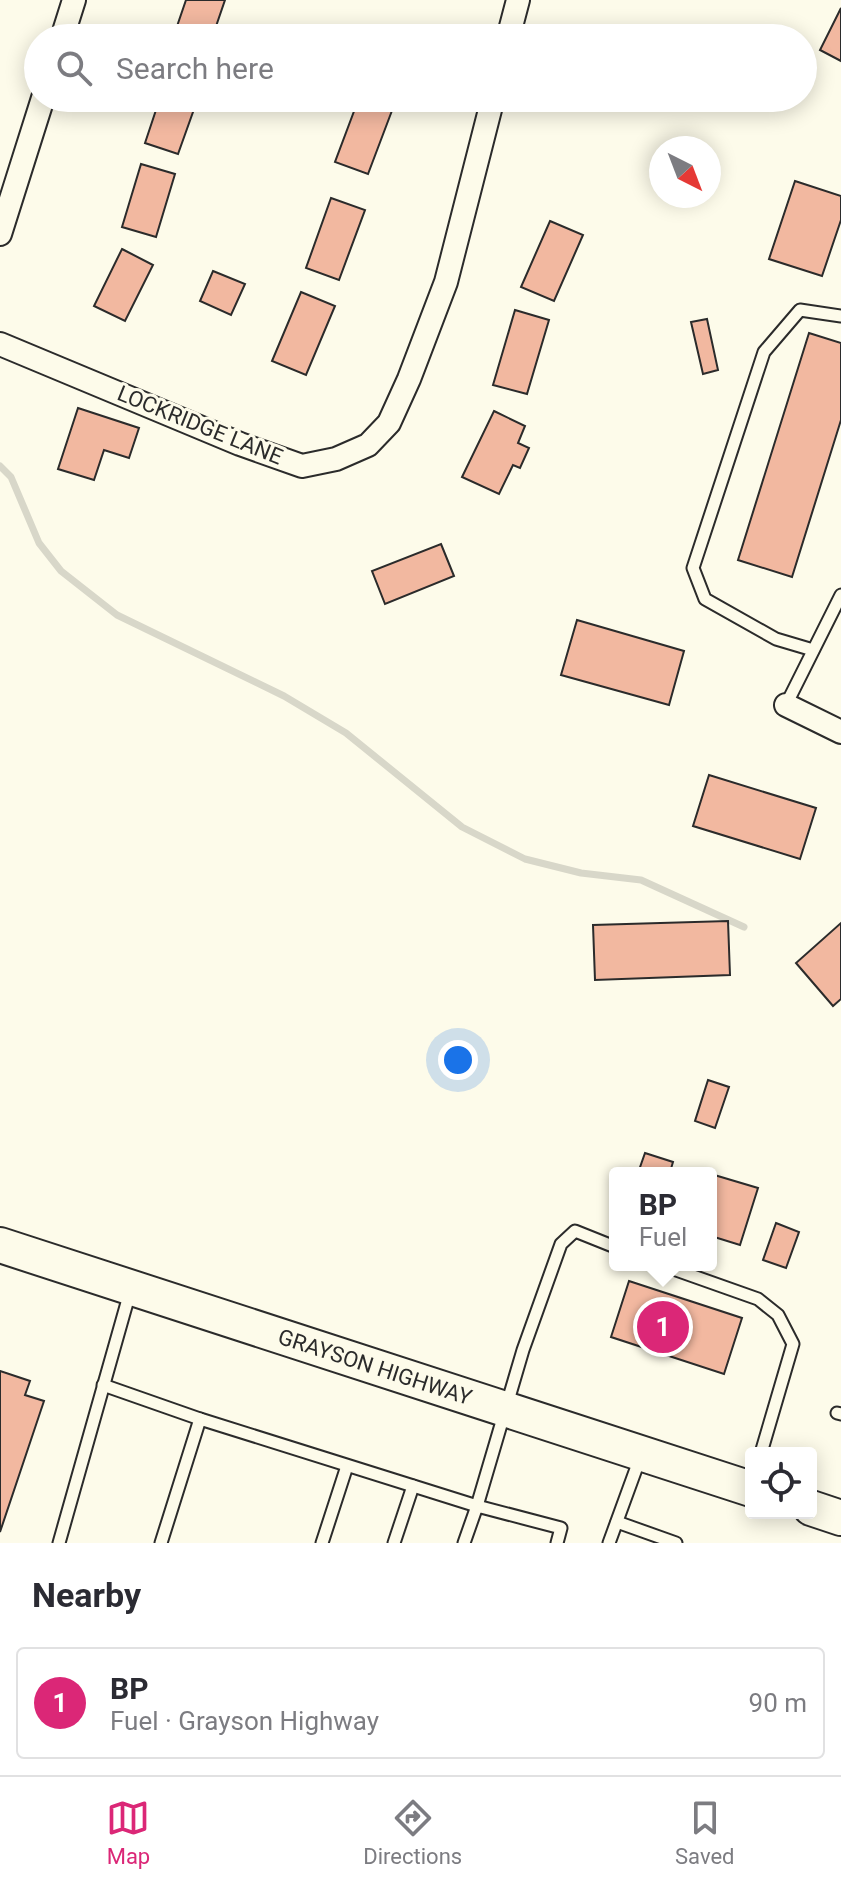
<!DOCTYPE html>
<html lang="en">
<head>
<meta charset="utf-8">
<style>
  :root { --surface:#fff; --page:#f7f7f7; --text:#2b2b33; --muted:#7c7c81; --line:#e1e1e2; --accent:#db2777 }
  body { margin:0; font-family:Roboto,sans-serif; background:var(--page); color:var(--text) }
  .controls { position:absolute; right:24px; bottom:24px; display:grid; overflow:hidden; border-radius:8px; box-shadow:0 4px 20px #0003 }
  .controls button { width:72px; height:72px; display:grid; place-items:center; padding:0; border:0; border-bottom:2px solid var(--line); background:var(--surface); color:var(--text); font:40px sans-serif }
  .compass { position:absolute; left:649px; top:136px; width:72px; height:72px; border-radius:50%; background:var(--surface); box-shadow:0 4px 20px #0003; rotate:138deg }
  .you { position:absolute; left:458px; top:1060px; width:28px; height:28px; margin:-20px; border:6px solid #fff; border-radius:50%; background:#1a73e8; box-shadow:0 0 0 12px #1a73e833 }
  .badge { display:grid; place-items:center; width:52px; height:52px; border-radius:50%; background:var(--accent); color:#fff; font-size:26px; font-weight:700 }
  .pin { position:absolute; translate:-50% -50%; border:4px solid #fff; box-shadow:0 2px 8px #0006 }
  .popup { position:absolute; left:609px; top:1167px; width:108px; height:104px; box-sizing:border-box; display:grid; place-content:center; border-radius:8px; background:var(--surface); filter:drop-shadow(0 2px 6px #0005); font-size:26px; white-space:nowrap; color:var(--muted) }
  .popup b { font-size:30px; color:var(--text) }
  .popup::after { content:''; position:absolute; left:50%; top:100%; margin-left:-16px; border:16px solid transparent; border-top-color:var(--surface) }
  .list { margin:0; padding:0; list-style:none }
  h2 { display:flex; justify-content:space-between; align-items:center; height:104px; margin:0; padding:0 32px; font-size:34px }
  h2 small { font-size:26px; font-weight:400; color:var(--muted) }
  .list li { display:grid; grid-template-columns:52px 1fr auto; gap:24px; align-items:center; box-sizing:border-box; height:112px; margin:0 16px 16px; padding:0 16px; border:2px solid var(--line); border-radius:8px }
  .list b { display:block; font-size:30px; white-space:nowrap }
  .list p { margin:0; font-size:26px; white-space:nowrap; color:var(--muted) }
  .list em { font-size:26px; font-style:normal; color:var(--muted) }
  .icon { flex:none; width:44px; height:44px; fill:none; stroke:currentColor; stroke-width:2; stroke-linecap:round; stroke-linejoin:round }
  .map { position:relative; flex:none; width:841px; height:1543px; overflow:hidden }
  .search { position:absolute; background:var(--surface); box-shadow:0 4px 20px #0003; left:24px; right:24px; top:24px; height:88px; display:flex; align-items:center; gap:20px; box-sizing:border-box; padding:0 28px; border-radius:44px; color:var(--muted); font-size:30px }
  .sheet { height:232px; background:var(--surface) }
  nav { display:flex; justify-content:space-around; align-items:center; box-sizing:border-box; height:112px; border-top:2px solid var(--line); background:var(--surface); font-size:22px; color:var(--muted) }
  nav a { display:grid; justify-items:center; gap:4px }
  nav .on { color:var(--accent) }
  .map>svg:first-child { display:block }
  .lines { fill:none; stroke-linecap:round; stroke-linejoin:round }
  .stream { stroke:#d8d7c9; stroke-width:7 }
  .building { fill:#f2b8a0; stroke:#2b2b2b; stroke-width:2 }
  .lane-casing { stroke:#2b2b2b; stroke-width:15 }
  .street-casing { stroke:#2b2b2b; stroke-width:26 }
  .primary-casing { stroke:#2b2b2b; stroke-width:38 }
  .lane { stroke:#fdfbea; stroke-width:11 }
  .street { stroke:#fdfbea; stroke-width:22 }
  .primary { stroke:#fdfbea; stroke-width:34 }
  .labels { text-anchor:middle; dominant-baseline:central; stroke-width:6; stroke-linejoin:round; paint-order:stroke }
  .street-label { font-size:22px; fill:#2b2b2b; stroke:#fdfbea }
</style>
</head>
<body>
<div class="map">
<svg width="841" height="1543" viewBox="0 0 841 1543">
  <rect width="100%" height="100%" fill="#fdfbea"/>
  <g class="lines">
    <polyline class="stream" points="0,466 11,477 39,543 61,571 117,615 284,696 346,733 462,827 525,859 581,873 641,880 744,927"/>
  </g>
  <g class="building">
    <polygon points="186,0 225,0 212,38 173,38"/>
    <polygon points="841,8 841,61 820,50"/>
    <polygon points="160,98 198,98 178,154 145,143"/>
    <polygon points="359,98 396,100 368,174 335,162"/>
    <polygon points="141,164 175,174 156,237 122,227"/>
    <polygon points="795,181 841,196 841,220 822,276 769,259"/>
    <polygon points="331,198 365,210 339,280 306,268"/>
    <polygon points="550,221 583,235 554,301 521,287"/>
    <polygon points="122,249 153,265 125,321 94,306"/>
    <polygon points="213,271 245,284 231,315 200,301"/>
    <polygon points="301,292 335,306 306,375 272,361"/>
    <polygon points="515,310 549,320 527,394 493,385"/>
    <polygon points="707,319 718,370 703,374 691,322"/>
    <polygon points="809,333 841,343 841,420 792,577 738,560"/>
    <polygon points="78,408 139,428 129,458 104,450 94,480 58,469"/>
    <polygon points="494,411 525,426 518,443 529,448 520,468 513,465 499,494 462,477"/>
    <polygon points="441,544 454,576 385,604 372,571"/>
    <polygon points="577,620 684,651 669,705 561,675"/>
    <polygon points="709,775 816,808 800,859 693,826"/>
    <polygon points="728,921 730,975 595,980 593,925"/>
    <polygon points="841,923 841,999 833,1006 796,963"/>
    <polygon points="708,1080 729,1087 715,1128 695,1121"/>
    <polygon points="645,1153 673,1162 670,1172 672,1173 638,1173"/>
    <polygon points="711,1174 758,1188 740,1245 711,1236"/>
    <polygon points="776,1223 799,1232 786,1268 763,1260"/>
    <polygon points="629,1281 742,1318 724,1374 611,1337"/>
    <polygon points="0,1371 30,1381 25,1395 44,1401 0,1532"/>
  </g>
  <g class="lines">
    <g class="lane-casing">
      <g id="lane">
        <polyline points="813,650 776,639 705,599 693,568 764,352 800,310 841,316"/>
        <polyline points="786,705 841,595"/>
        <polyline points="662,1265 758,1299 778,1315 793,1344 761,1453"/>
        <polyline points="103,1385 200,1419"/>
        <polyline points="837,1413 841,1414"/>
        <polyline points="617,1522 676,1543"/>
        <polyline points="59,1543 130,1292"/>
        <polyline points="161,1543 200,1419 477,1506 523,1350 561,1244 575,1231 615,1247"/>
        <polyline points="322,1543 347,1466"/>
        <polyline points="394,1543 413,1486"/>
        <polyline points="464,1543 477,1506 561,1528 557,1543"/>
        <polyline points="609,1543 640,1458"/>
      </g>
    </g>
    <g class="street-casing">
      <g id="street">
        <polyline points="62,38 74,0"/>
        <polyline points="508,38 518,0"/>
        <polyline points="0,234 43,98"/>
        <polyline points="0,344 240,444 302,466 336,459 368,445 389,423 409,379 446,282 493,98"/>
        <polyline points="786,705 841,732"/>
      </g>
    </g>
    <g class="primary-casing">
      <g id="primary">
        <polyline points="0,1245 751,1489"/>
        <polyline points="811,1508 841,1518"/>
      </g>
    </g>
    <use href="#lane" class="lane"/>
    <use href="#street" class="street"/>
    <use href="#primary" class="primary"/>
  </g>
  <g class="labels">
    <g class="street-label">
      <text transform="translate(200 425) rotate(22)">LOCKRIDGE LANE</text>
      <text transform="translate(375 1367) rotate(18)">GRAYSON HIGHWAY</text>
    </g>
  </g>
</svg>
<div class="controls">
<button><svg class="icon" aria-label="locate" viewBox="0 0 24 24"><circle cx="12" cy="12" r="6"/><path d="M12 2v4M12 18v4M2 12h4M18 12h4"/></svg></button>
</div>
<svg class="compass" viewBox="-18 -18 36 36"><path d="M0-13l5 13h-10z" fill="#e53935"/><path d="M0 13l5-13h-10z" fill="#7c7c81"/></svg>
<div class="you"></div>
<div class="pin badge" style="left:663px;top:1327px">1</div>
<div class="popup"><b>BP</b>Fuel</div>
<div class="search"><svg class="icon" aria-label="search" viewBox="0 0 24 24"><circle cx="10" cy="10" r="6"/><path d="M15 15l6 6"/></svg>Search here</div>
</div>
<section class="sheet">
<h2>Nearby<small></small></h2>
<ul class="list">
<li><span class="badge">1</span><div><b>BP</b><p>Fuel · Grayson Highway</p></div><em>90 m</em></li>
</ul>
</section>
<nav>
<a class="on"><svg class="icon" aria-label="map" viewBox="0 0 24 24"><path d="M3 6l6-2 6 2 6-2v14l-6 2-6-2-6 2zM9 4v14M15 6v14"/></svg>Map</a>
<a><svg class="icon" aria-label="directions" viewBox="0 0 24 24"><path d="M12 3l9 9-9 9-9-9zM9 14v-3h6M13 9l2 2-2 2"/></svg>Directions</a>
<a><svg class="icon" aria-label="saved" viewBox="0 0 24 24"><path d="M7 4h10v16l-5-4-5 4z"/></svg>Saved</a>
</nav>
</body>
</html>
